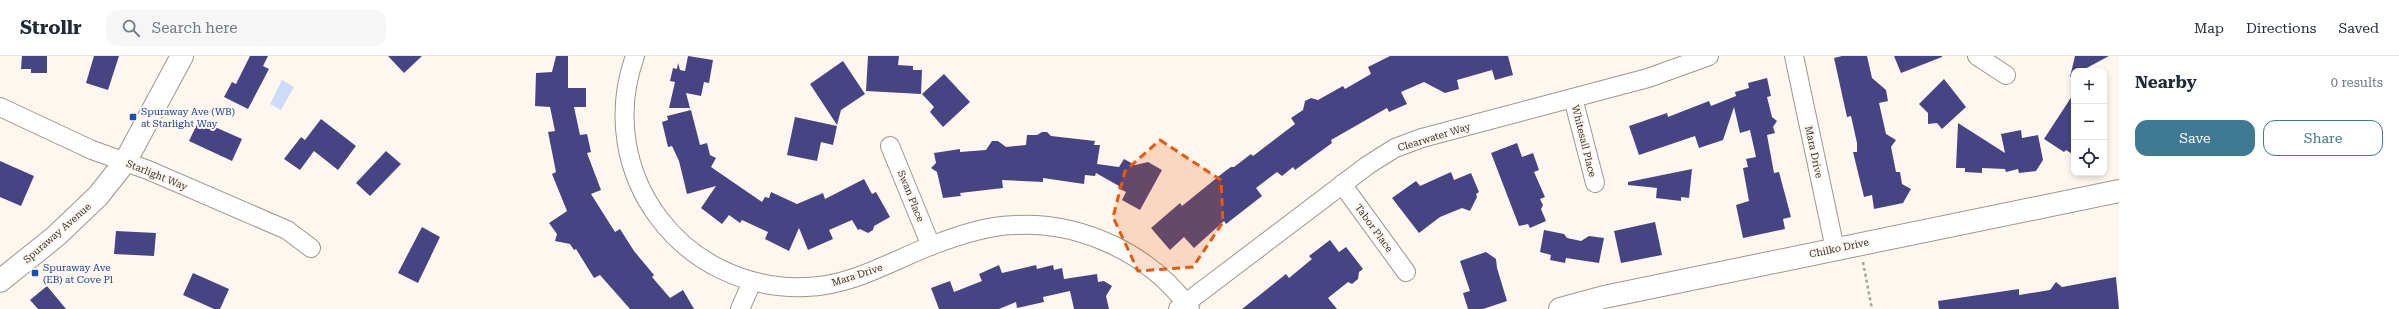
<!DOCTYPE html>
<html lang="en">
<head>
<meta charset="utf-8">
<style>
  :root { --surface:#fff; --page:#f6f6f7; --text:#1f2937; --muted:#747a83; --line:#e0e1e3; --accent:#3e7a92 }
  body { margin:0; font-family:"Roboto Serif",serif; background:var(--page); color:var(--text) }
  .controls { position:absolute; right:12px; top:12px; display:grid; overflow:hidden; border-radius:8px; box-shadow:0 2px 6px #0003 }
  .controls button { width:36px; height:36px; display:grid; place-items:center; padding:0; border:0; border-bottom:1px solid var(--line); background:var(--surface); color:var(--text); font:20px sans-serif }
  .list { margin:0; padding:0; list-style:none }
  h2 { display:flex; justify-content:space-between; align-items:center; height:52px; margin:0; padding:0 16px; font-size:17px }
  h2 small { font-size:13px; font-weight:400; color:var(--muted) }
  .actions { display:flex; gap:8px; padding:12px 16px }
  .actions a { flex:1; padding:9px 0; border:1px solid var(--accent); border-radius:12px; text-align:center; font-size:14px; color:var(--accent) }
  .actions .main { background:var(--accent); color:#fff }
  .icon { flex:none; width:22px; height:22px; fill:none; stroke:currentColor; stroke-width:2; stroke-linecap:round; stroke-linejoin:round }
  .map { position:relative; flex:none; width:2119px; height:253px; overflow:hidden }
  header { display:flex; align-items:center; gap:24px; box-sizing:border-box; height:56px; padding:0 20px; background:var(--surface); border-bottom:1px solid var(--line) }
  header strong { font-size:19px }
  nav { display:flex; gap:22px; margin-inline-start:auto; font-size:14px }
  .search { width:280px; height:36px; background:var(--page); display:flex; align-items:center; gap:10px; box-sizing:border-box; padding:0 14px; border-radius:12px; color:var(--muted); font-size:15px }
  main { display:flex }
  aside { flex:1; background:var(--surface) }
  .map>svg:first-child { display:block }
  .water { fill:#cbdcf7 }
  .building { fill:#474484 }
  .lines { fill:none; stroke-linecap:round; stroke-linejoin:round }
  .street-casing { stroke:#9e968d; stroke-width:20 }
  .secondary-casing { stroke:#9e968d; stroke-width:24 }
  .path { stroke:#a7a29c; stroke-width:2.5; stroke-dasharray:3 3; stroke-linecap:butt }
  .street { stroke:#fff; stroke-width:18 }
  .secondary { stroke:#fff; stroke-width:22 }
  .marked { fill:#e8590c; fill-opacity:0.2; stroke:#e8590c; stroke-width:3; stroke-dasharray:8 5; stroke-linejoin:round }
  .transit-dot { fill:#1a4fb4; stroke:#fef7ef; stroke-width:1.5 }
  .labels { text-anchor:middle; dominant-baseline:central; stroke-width:4; stroke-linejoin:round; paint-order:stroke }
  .transit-label { font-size:10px; fill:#164399; stroke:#fef7ef; text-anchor:start }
  .street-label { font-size:10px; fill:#35322e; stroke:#fef7ef }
</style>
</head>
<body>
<header>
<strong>Strollr</strong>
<div class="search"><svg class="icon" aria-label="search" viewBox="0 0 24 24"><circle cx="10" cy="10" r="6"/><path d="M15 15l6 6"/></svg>Search here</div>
<nav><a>Map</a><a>Directions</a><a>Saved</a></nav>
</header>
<main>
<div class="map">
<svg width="2119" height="253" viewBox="0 0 2119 253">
  <rect width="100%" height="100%" fill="#fef7ef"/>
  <polygon class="water" points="282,24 294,31 281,54 270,48"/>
  <g class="building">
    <polygon points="22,0 47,0 47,17 31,17 31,13 21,13"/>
    <polygon points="94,0 119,0 108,34 86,27"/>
    <polygon points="250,0 268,0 263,10 269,13 248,53 224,41 232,26 236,28"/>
    <polygon points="388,0 422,0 404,17"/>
    <polygon points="556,0 568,0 568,32 586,32 586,51 574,51 580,79 587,78 591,96 587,97 601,134 591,138 615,176 620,173 634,195 654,219 652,221 670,242 683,234 694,253 630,253 600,219 594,222 576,193 574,194 570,188 555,185 557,178 549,167 567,155 552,118 556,116 548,76 555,75 550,51 535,50 536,17 552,16"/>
    <polygon points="688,0 713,4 709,27 704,26 701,40 686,37 690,52 669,52 675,26 670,25 673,12 677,13 678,7 680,14 685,15"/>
    <polygon points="868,0 899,0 898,9 913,10 913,14 922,14 921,38 866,35"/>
    <polygon points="1390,0 1508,0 1513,19 1495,24 1492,14 1457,24 1459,33 1445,37 1424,26 1401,36 1407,48 1389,56 1387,52 1331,84 1332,87 1295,114 1293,111 1282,120 1277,116 1256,132 1262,140 1226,168 1224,165 1194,192 1184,181 1170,194 1151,172 1180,147 1182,150 1224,116 1231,111 1234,111 1251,98 1253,100 1295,68 1291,62 1303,54 1305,45 1311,42 1318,44 1343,30 1345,33 1371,18 1368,11"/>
    <polygon points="1842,0 1867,0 1872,22 1886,34 1888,45 1879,47 1886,78 1896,84 1891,91 1896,116 1900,116 1902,128 1911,133 1903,147 1874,153 1872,139 1864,141 1853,96 1857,96 1857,87 1851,60 1847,61 1834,2"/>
    <polygon points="1894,0 1942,0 1942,1 1901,17"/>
    <polygon points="2075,0 2109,0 2081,15 2074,15 2074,19 2070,21"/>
    <polygon points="843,5 865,38 841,54 837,69 810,28"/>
    <polygon points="944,18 970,46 943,71 930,56 934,51 922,38"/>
    <polygon points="1767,22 1771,40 1767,41 1772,61 1777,65 1773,71 1775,77 1767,79 1774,117 1779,116 1791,161 1783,163 1785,173 1743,182 1736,149 1749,145 1743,112 1748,111 1746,103 1756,101 1750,74 1740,77 1734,51 1723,84 1699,92 1695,80 1639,99 1629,70 1667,57 1668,61 1709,45 1711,50 1736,40 1735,36 1749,32 1748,27"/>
    <polygon points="1944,23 1966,51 1942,73 1937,67 1928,68 1928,57 1919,48"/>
    <polygon points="2074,37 2074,99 2066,94 2064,96 2044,83"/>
    <polygon points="691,54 700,89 707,87 710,99 716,102 711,111 762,146 765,141 769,142 771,136 797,148 823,137 825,143 864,123 872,138 876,136 890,161 874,170 873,174 868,177 860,173 858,174 852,164 829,174 833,183 808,194 799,172 789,195 765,183 768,176 742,164 740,167 729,159 722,168 701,152 716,130 687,138 679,105 672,90 668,91 662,66 668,64 667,60"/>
    <polygon points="795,61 837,70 833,89 821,86 817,105 787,99"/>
    <polygon points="321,63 356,90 338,114 314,95 300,114 284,103 301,81 305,84"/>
    <polygon points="199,64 242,83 232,105 189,85"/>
    <polygon points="1958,67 2005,97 2001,78 2021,74 2022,82 2038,79 2043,104 2036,115 2019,117 2018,113 2006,116 2005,113 1982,112 1982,117 1965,116 1965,112 1956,112"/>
    <polygon points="1042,76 1047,76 1051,80 1095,85 1094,89 1100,89 1097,108 1119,111 1124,103 1135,109 1148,106 1162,114 1140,154 1122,144 1126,136 1118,132 1119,130 1096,117 1095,120 1085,119 1084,128 1043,122 1043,126 1002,124 1003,132 960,137 961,140 943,142 937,116 931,112 936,107 934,97 960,93 960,96 986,94 992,85 998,85 1006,91 1026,89 1027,79 1037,79"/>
    <polygon points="1517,87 1522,101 1533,97 1539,114 1534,116 1545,141 1540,143 1543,149 1541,153 1546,165 1530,172 1528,168 1519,170 1491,97"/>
    <polygon points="386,95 401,108 370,140 356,127"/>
    <polygon points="0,105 34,120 21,150 0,141"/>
    <polygon points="1692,113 1689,142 1681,141 1681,145 1656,142 1657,132 1628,129 1628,126"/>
    <polygon points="1451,116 1454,124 1471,117 1479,136 1476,138 1477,141 1470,155 1462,152 1440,161 1419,177 1392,142 1416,125 1420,130"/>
    <polygon points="1655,166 1662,199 1621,207 1614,175"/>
    <polygon points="422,171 440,181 418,227 398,217"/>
    <polygon points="1544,174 1564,178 1567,182 1581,185 1589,180 1604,182 1599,207 1566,202 1565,207 1550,204 1551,199 1540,196"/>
    <polygon points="116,175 156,177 154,200 114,198"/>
    <polygon points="1330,184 1339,196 1346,191 1363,213 1359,216 1358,223 1352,228 1348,226 1328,242 1337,253 1242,253 1286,218 1289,222 1312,203 1309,200"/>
    <polygon points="1486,196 1496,203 1497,212 1507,245 1483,253 1468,253 1463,237 1470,235 1460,205"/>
    <polygon points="999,209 1002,217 1036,209 1037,213 1053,209 1054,214 1062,212 1064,223 1097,218 1098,226 1104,225 1112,230 1106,240 1109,253 1074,253 1070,235 1043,241 1044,246 1017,252 1016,246 999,253 939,253 931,232 950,225 954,236 982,225 979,218"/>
    <polygon points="193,217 229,233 220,253 214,253 183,239"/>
    <polygon points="2116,221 2119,253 1939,253 1938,245 2019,233 2019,239 2050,234 2056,226 2062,231"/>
    <polygon points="47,230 66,253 38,253 30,244"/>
  </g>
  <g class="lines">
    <g class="street-casing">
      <g id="street">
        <path d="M635 0C593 118 683 236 806 231 852 230 891 205 933 189 959 179 986 170 1014 169 1081 165 1151 198 1190 253"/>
        <polyline points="1794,0 1835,193"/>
        <polyline points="1977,0 2006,19"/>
        <polyline points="1573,42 1595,127"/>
        <polyline points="0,51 92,94 148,114 287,174 311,192"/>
        <polyline points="890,90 931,190"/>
        <polyline points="1342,128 1406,216"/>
        <polyline points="740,253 752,226"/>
        <polyline points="1178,253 1368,109 1395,92 1422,82 1648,22 1709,0"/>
      </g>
    </g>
    <g class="secondary-casing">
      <g id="secondary">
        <polyline points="0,225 56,180 98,140 125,106 182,0"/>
        <polyline points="1560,253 1604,241 2119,135"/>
      </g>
    </g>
    <polyline class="path" points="1863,206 1872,253"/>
    <use href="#street" class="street"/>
    <use href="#secondary" class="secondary"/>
  </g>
  <path class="marked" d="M1160 84 1221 124 1223 166 1193 211 1138 215 1113 161 1125 115Z"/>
  <g class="transit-dot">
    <rect x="129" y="57" width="8" height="8" rx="2"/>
    <rect x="31" y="213" width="8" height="8" rx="2"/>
  </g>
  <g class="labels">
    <g class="transit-label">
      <text x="141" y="55">Spuraway Ave (WB)<tspan x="141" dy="12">at Starlight Way</tspan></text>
      <text x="43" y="211">Spuraway Ave<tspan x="43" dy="12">(EB) at Cove Pl</tspan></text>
    </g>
    <g class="street-label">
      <text transform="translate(1434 81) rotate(-17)">Clearwater Way</text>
      <text transform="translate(1584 85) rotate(76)">Whitesail Place</text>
      <text transform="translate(1814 96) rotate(78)">Mara Drive</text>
      <text transform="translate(157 119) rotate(22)">Starlight Way</text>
      <text transform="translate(911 140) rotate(68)">Swan Place</text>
      <text transform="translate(1374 172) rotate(54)">Tabor Place</text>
      <text transform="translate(57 177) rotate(-41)">Spuraway Avenue</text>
      <text transform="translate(1839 192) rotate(-12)">Chilko Drive</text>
      <text transform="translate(857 219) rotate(-18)">Mara Drive</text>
    </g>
  </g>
</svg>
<div class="controls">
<button>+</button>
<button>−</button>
<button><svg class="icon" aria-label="locate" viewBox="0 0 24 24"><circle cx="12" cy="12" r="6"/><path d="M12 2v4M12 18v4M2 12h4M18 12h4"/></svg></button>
</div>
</div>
<aside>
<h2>Nearby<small>0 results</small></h2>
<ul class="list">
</ul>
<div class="actions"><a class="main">Save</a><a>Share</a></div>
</aside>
</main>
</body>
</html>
